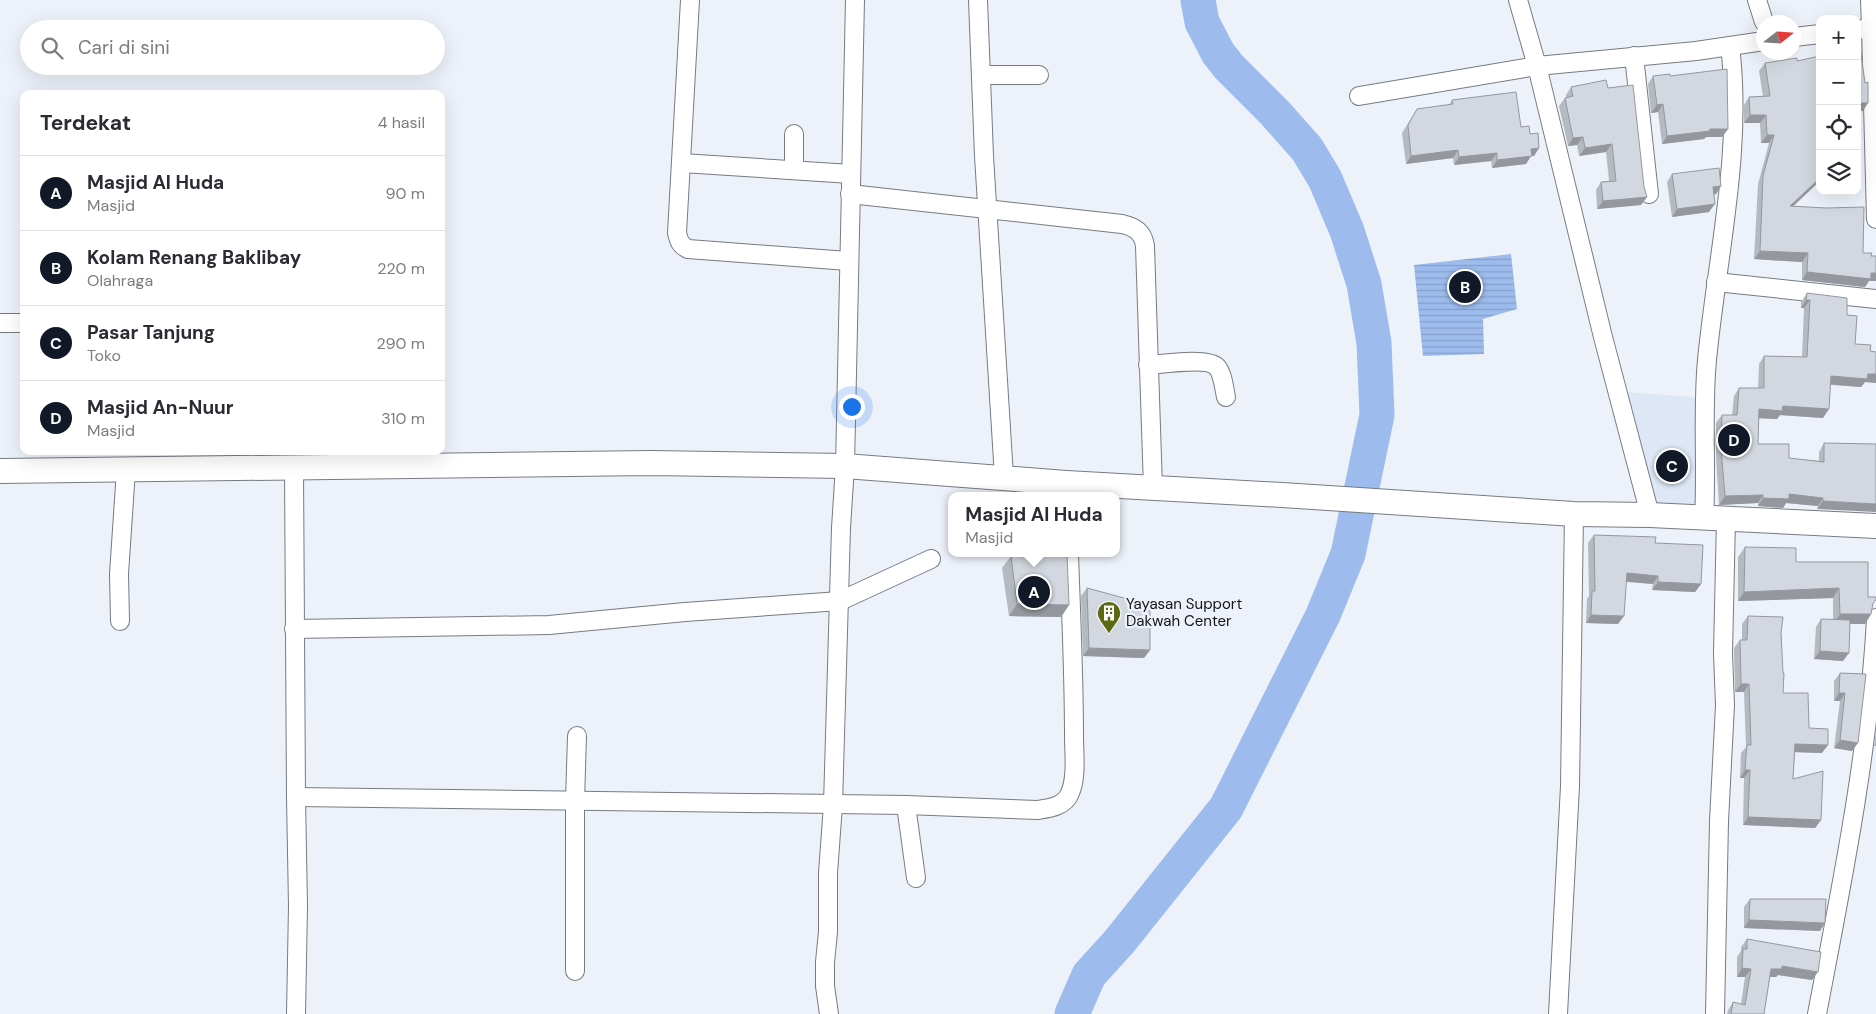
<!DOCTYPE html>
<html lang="id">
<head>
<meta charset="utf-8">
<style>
  :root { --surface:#fff; --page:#f2f2f3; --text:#2b2b33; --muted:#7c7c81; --line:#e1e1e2; --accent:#111827 }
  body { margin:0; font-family:"DM Sans",sans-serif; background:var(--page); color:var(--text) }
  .controls { position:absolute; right:15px; top:15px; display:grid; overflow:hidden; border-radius:10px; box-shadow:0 5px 20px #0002 }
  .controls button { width:45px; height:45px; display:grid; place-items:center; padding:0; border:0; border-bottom:1px solid var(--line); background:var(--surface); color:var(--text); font:25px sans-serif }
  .compass { position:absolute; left:1756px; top:15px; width:45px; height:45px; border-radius:50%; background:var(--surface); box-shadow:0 5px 20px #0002; rotate:73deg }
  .you { position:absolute; left:851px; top:406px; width:18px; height:18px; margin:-12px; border:4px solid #fff; border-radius:50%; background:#1a73e8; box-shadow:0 0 0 8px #1a73e833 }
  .badge { display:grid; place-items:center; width:32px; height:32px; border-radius:50%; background:var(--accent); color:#fff; font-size:16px; font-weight:700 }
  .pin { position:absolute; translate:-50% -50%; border:2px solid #fff; box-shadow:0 1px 5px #0006 }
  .popup { position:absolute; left:948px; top:492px; width:172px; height:65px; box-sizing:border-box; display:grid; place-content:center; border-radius:10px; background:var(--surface); filter:drop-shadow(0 1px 4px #0005); font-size:16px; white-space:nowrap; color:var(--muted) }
  .popup b { font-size:19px; color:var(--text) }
  .popup::after { content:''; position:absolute; left:50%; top:100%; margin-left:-10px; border:10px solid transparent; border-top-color:var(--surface) }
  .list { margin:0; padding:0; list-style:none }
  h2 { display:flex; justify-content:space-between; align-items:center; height:65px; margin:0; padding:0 20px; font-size:21px }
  h2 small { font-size:16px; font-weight:400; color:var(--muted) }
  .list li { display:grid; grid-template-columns:32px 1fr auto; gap:15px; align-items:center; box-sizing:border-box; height:75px; padding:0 20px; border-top:1px solid var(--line) }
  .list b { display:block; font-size:19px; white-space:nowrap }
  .list p { margin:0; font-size:16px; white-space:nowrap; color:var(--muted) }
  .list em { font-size:16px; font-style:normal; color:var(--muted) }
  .icon { flex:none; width:28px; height:28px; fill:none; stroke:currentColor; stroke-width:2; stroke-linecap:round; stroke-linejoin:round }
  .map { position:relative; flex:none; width:1876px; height:1014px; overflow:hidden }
  .search { position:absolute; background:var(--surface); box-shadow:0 5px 20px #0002; left:20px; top:20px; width:425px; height:55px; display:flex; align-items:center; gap:12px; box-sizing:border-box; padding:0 18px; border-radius:28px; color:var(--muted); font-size:19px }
  .panel { position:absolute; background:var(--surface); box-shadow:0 5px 20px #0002; left:20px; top:90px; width:425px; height:365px; border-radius:10px }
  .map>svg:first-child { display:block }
  .built { fill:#dde7f5 }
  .water { fill:url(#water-rules) }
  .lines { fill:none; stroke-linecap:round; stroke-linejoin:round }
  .river { stroke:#9dbbed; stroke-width:35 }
  .minor-casing { stroke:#767b82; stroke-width:20 }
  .secondary-casing { stroke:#767b82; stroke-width:26 }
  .minor { stroke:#fff; stroke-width:18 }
  .secondary { stroke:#fff; stroke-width:24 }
  .wall { fill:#b5bac1 }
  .shaded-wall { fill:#94979d }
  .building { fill:#d3d8e0; stroke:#94979d }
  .labels { text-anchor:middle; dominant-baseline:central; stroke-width:4.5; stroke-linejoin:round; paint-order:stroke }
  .poi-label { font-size:15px; fill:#111316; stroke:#edf2fa; text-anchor:start }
</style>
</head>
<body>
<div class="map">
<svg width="1876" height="1014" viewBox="0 0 1876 1014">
  <defs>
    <pattern id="water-rules" width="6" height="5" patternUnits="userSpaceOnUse" patternTransform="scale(1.25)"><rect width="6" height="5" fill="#9dbbed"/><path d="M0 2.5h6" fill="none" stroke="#86a0ca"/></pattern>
  </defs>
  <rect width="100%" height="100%" fill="#edf2fa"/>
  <polygon class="built" points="1625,392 1692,397 1700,396 1698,511 1657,508 1631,425"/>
  <polygon class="water" points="1511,254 1517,309 1483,319 1484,354 1423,356 1414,265"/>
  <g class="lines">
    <polyline class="river" points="1072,1014 1089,975 1119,942 1226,808 1323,615 1348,554 1377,415 1374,343 1364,284 1347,231 1325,179 1307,149 1275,113 1229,67 1218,53 1202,22 1198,0"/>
    <g class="minor-casing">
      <g id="minor">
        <path d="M690 0 677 233C679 241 680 245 688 249L848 261"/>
        <polyline points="978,0 984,156 1004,477"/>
        <polyline points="1518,0 1537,66 1603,337 1650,515"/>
        <polyline points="1757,0 1764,22"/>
        <polyline points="1876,27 1871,28 1876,219"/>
        <polyline points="1857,30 1871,28 1870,0"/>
        <polyline points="1794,37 1820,34"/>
        <polyline points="1634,56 1649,194"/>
        <polyline points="981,75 1039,75"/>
        <polyline points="1359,96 1537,66 1696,51 1764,41"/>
        <polyline points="682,163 851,174"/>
        <polyline points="794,170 794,134"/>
        <path d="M850 194 1122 224C1135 227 1143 232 1145 246L1153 488"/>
        <polyline points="1716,282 1876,299"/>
        <polyline points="0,323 24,323"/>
        <path d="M1148 365C1162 364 1208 357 1217 367 1223 374 1224 388 1226 397"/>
        <polyline points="294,467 296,797 298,906 296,1014"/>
        <path d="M1704 519C1707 466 1702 413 1707 360 1717 256 1743 151 1730 46"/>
        <polyline points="120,621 119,574 126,470"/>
        <polyline points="294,629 549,625 685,612 840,601 931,559"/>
        <path d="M296 797 906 805 1038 810C1051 808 1065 806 1070 793 1077 777 1074 754 1074 736 1074 675 1071 614 1069 553"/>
        <polyline points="906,805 916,878"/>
        <polyline points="575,971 575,801 577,736"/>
        <polyline points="829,1014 825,986 825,962 828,932 828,873 833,805 841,528 845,466 855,0"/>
        <polyline points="1558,1014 1570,786 1574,514"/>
        <polyline points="1715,1014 1719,821 1725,705 1723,653 1726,519"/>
        <path d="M1817 1014C1842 883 1869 751 1876 618"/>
      </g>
    </g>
    <g class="secondary-casing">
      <polyline id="secondary" points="0,471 652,463 845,466 1066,483 1282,495 1574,514 1650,515 1876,526"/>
    </g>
    <use href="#minor" class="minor"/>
    <use href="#secondary" class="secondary"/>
  </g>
  <g class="wall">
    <polygon points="1765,63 1793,206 1863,253 1871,256 1876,256 1876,281 1869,281 1865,287 1802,280 1802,262 1754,259 1758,184 1769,143 1761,143 1760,123 1744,123 1744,105 1749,97 1763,97 1759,71"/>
    <polygon points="1653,76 1670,76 1728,129 1722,137 1706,137 1704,139 1662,144 1658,112 1651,113 1648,84"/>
    <polygon points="1571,87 1608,88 1647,197 1641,205 1597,209 1596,190 1601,182 1609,181 1606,152 1579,156 1577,145 1568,146 1559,106 1565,98 1566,97 1566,95"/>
    <polygon points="1452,100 1521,127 1530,134 1539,148 1534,156 1531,156 1526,164 1492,168 1491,161 1454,165 1453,158 1406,164 1402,133 1417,109 1449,105"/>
    <polygon points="1672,174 1721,186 1716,194 1714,195 1709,212 1672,217 1667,182"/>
    <polygon points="1807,293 1847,315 1855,344 1865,382 1861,387 1831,385 1823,418 1780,415 1777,419 1758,418 1758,444 1789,458 1819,461 1819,452 1824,443 1876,444 1817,509 1818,506 1786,503 1783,508 1758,506 1758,503 1719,505 1716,457 1716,423 1722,415 1732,415 1734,396 1739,388 1758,388 1759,364 1764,356 1802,357 1804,308 1801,308 1801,302"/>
    <polygon points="1594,535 1655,543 1701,584 1695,592 1652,590 1653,584 1626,582 1618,624 1586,623 1587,599 1589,596 1588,543"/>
    <polygon points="1745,547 1796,562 1868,597 1873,604 1871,614 1865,624 1850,624 1843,661 1814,659 1816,627 1821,619 1833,620 1833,598 1738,601 1738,557"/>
    <polygon points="1011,556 1069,605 1061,617 1009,616 1002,568"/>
    <polygon points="1087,588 1150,650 1144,658 1083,656 1081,596"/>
    <polygon points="1748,616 1781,633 1783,693 1809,728 1822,753 1795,752 1793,779 1821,820 1815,828 1743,825 1744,778 1740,778 1741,753 1746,747 1744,692 1735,692 1734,648 1740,640 1742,640 1742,624"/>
    <polygon points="1840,673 1866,674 1852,751 1834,748 1840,701 1834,701 1834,681"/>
    <polygon points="1876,733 1876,746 1874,746"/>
    <polygon points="1750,899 1820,931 1744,928 1744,907"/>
    <polygon points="1747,939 1812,980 1778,975 1776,977 1770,977 1764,1014 1727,1014 1728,1010 1733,1002 1741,1004 1745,977 1737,977 1737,957 1741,951 1741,947"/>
  </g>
  <g class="shaded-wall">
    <polygon points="1857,103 1868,103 1863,111 1857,111"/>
    <polygon points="1663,104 1658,112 1651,113 1657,105"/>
    <polygon points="1750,115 1766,115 1760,123 1744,123"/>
    <polygon points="1710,129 1728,129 1722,137 1706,137 1704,139 1662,144 1667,136"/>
    <polygon points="1767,135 1774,135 1769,143 1761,143"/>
    <polygon points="1583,137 1577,145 1568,146 1573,138"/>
    <polygon points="1612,144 1606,152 1579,156 1585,148"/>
    <polygon points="1539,148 1534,156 1531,156 1526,164 1492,168 1497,160 1531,149"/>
    <polygon points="1458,150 1453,158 1406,164 1411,156"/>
    <polygon points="1497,153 1491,161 1454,165 1459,157"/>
    <polygon points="1820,178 1820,181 1785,214 1790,206"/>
    <polygon points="1721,186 1716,194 1707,195 1713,187"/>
    <polygon points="1647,197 1641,205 1597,209 1603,201"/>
    <polygon points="1715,204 1709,212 1672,217 1677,209"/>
    <polygon points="1760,251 1808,253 1802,262 1754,259"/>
    <polygon points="1807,272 1876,273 1876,281 1869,281 1865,287 1802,280"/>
    <polygon points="1806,300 1810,300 1804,308 1801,308"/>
    <polygon points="1868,374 1876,374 1876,383 1865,382 1861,387 1826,384 1831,376"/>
    <polygon points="1783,406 1829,409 1823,418 1780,415 1777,419 1753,418 1759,409"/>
    <polygon points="1789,494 1823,498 1818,506 1786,503 1783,508 1758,506 1763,498"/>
    <polygon points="1763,495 1758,503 1719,505 1725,496"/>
    <polygon points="1823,501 1876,504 1876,512 1817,509"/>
    <polygon points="1627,573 1658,576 1653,584 1621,581"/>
    <polygon points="1658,582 1701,584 1695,592 1652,590"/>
    <polygon points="1839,588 1833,598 1738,601 1744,592"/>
    <polygon points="1017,604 1069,605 1061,617 1009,616"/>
    <polygon points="1840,614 1871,614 1865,624 1833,624"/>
    <polygon points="1591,615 1624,616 1618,624 1586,623"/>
    <polygon points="1089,648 1150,650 1144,658 1083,656"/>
    <polygon points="1820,651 1849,653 1843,661 1814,659"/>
    <polygon points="1741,684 1749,684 1744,692 1735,692"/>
    <polygon points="1839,693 1845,693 1840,701 1834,701"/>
    <polygon points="1840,740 1858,743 1852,751 1834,748"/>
    <polygon points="1795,744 1828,745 1822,753 1790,752"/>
    <polygon points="1745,770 1750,770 1744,778 1740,778"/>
    <polygon points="1748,817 1821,820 1815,828 1743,825"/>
    <polygon points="1749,920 1825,923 1820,931 1744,928"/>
    <polygon points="1782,966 1818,972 1812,980 1778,975 1776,977 1766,977 1771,969"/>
    <polygon points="1742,968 1751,969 1745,977 1737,977"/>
  </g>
  <g class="building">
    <polygon points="1860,47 1865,83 1868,82 1868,103 1857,103 1857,48"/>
    <polygon points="1820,56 1820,178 1790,206 1826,208 1864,207 1863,253 1872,253 1871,256 1876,256 1876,273 1871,273 1871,279 1807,272 1808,253 1760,251 1763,176 1774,135 1767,135 1766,115 1750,115 1749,97 1770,96 1765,63 1797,58 1797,61"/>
    <polygon points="1727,69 1728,129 1710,129 1710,131 1667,136 1663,104 1657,105 1653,76 1670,74 1670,76"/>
    <polygon points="1606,80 1608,88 1633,85 1644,187 1647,197 1603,201 1601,182 1616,181 1612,144 1585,148 1583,137 1573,138 1565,98 1573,96 1571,87"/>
    <polygon points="1516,92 1521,127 1529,126 1530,134 1538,133 1539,148 1531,149 1532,156 1497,160 1497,153 1459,157 1458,150 1411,156 1408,125 1417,109 1453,104 1452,100"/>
    <polygon points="1719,168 1721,186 1713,187 1715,204 1677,209 1672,174"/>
    <polygon points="1807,293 1847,298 1847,315 1857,316 1855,344 1871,345 1870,351 1876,352 1876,374 1868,374 1867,379 1831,376 1829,409 1783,406 1782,411 1759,409 1758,444 1789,444 1789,458 1824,462 1824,443 1876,444 1876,504 1823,501 1823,498 1789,494 1789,499 1763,498 1763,495 1725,496 1721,448 1722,415 1737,415 1739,388 1764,388 1764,356 1807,357 1810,300 1806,300"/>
    <polygon points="1594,535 1656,537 1655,543 1703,545 1701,584 1658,582 1658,576 1627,573 1624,616 1591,615 1592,591 1595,591"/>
    <polygon points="1745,547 1796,548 1796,562 1868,562 1868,597 1876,597 1876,600 1873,603 1871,614 1840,614 1839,588 1744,592"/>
    <polygon points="1044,553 1067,553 1069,605 1017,604 1011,556"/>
    <polygon points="1087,588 1150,605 1150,650 1089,648"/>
    <polygon points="1748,616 1783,617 1781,633 1783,673 1784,673 1783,693 1808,693 1809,728 1828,729 1828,745 1795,744 1793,779 1823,771 1821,820 1748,817 1750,770 1745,770 1747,745 1751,745 1749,684 1741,684 1740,640 1747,640"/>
    <polygon points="1821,619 1850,620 1849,653 1820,651"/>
    <polygon points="1840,673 1866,674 1858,743 1840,740 1845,693 1839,693"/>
    <polygon points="1750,899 1826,899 1825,923 1749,920"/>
    <polygon points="1747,939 1821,952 1818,972 1782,966 1782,969 1771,969 1764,1014 1731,1014 1733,1002 1745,1005 1751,969 1742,968 1743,949 1747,949"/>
  </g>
  <defs>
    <g id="building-pin" transform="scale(1.25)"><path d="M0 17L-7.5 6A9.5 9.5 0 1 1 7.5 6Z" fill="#5d6910" stroke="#edf2fa"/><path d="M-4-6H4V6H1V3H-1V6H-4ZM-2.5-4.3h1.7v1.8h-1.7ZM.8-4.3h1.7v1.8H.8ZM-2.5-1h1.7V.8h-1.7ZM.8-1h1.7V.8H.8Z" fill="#fff"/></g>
  </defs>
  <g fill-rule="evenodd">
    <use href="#building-pin" x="1109" y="613"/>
  </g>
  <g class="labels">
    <g class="poi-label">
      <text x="1126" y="604">Yayasan Support<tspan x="1126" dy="17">Dakwah Center</tspan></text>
    </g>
  </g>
</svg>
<div class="controls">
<button>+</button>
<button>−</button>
<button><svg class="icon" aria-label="locate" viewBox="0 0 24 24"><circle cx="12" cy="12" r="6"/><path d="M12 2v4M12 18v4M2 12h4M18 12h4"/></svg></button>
<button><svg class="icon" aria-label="layers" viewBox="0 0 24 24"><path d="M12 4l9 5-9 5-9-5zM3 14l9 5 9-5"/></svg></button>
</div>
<svg class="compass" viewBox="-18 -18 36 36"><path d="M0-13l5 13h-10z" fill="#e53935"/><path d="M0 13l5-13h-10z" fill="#7c7c81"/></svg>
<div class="you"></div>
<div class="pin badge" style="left:1034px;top:592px">A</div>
<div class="popup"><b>Masjid Al Huda</b>Masjid</div>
<div class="pin badge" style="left:1465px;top:287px">B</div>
<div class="pin badge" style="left:1672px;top:466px">C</div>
<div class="pin badge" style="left:1734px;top:440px">D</div>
<div class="search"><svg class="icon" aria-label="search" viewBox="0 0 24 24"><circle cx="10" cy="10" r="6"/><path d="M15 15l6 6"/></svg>Cari di sini</div>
<section class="panel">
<h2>Terdekat<small>4 hasil</small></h2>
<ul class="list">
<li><span class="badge">A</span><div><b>Masjid Al Huda</b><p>Masjid</p></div><em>90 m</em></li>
<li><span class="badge">B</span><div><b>Kolam Renang Baklibay</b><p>Olahraga</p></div><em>220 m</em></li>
<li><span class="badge">C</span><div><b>Pasar Tanjung</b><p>Toko</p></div><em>290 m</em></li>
<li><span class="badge">D</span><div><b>Masjid An-Nuur</b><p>Masjid</p></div><em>310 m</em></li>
</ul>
</section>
</div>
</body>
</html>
